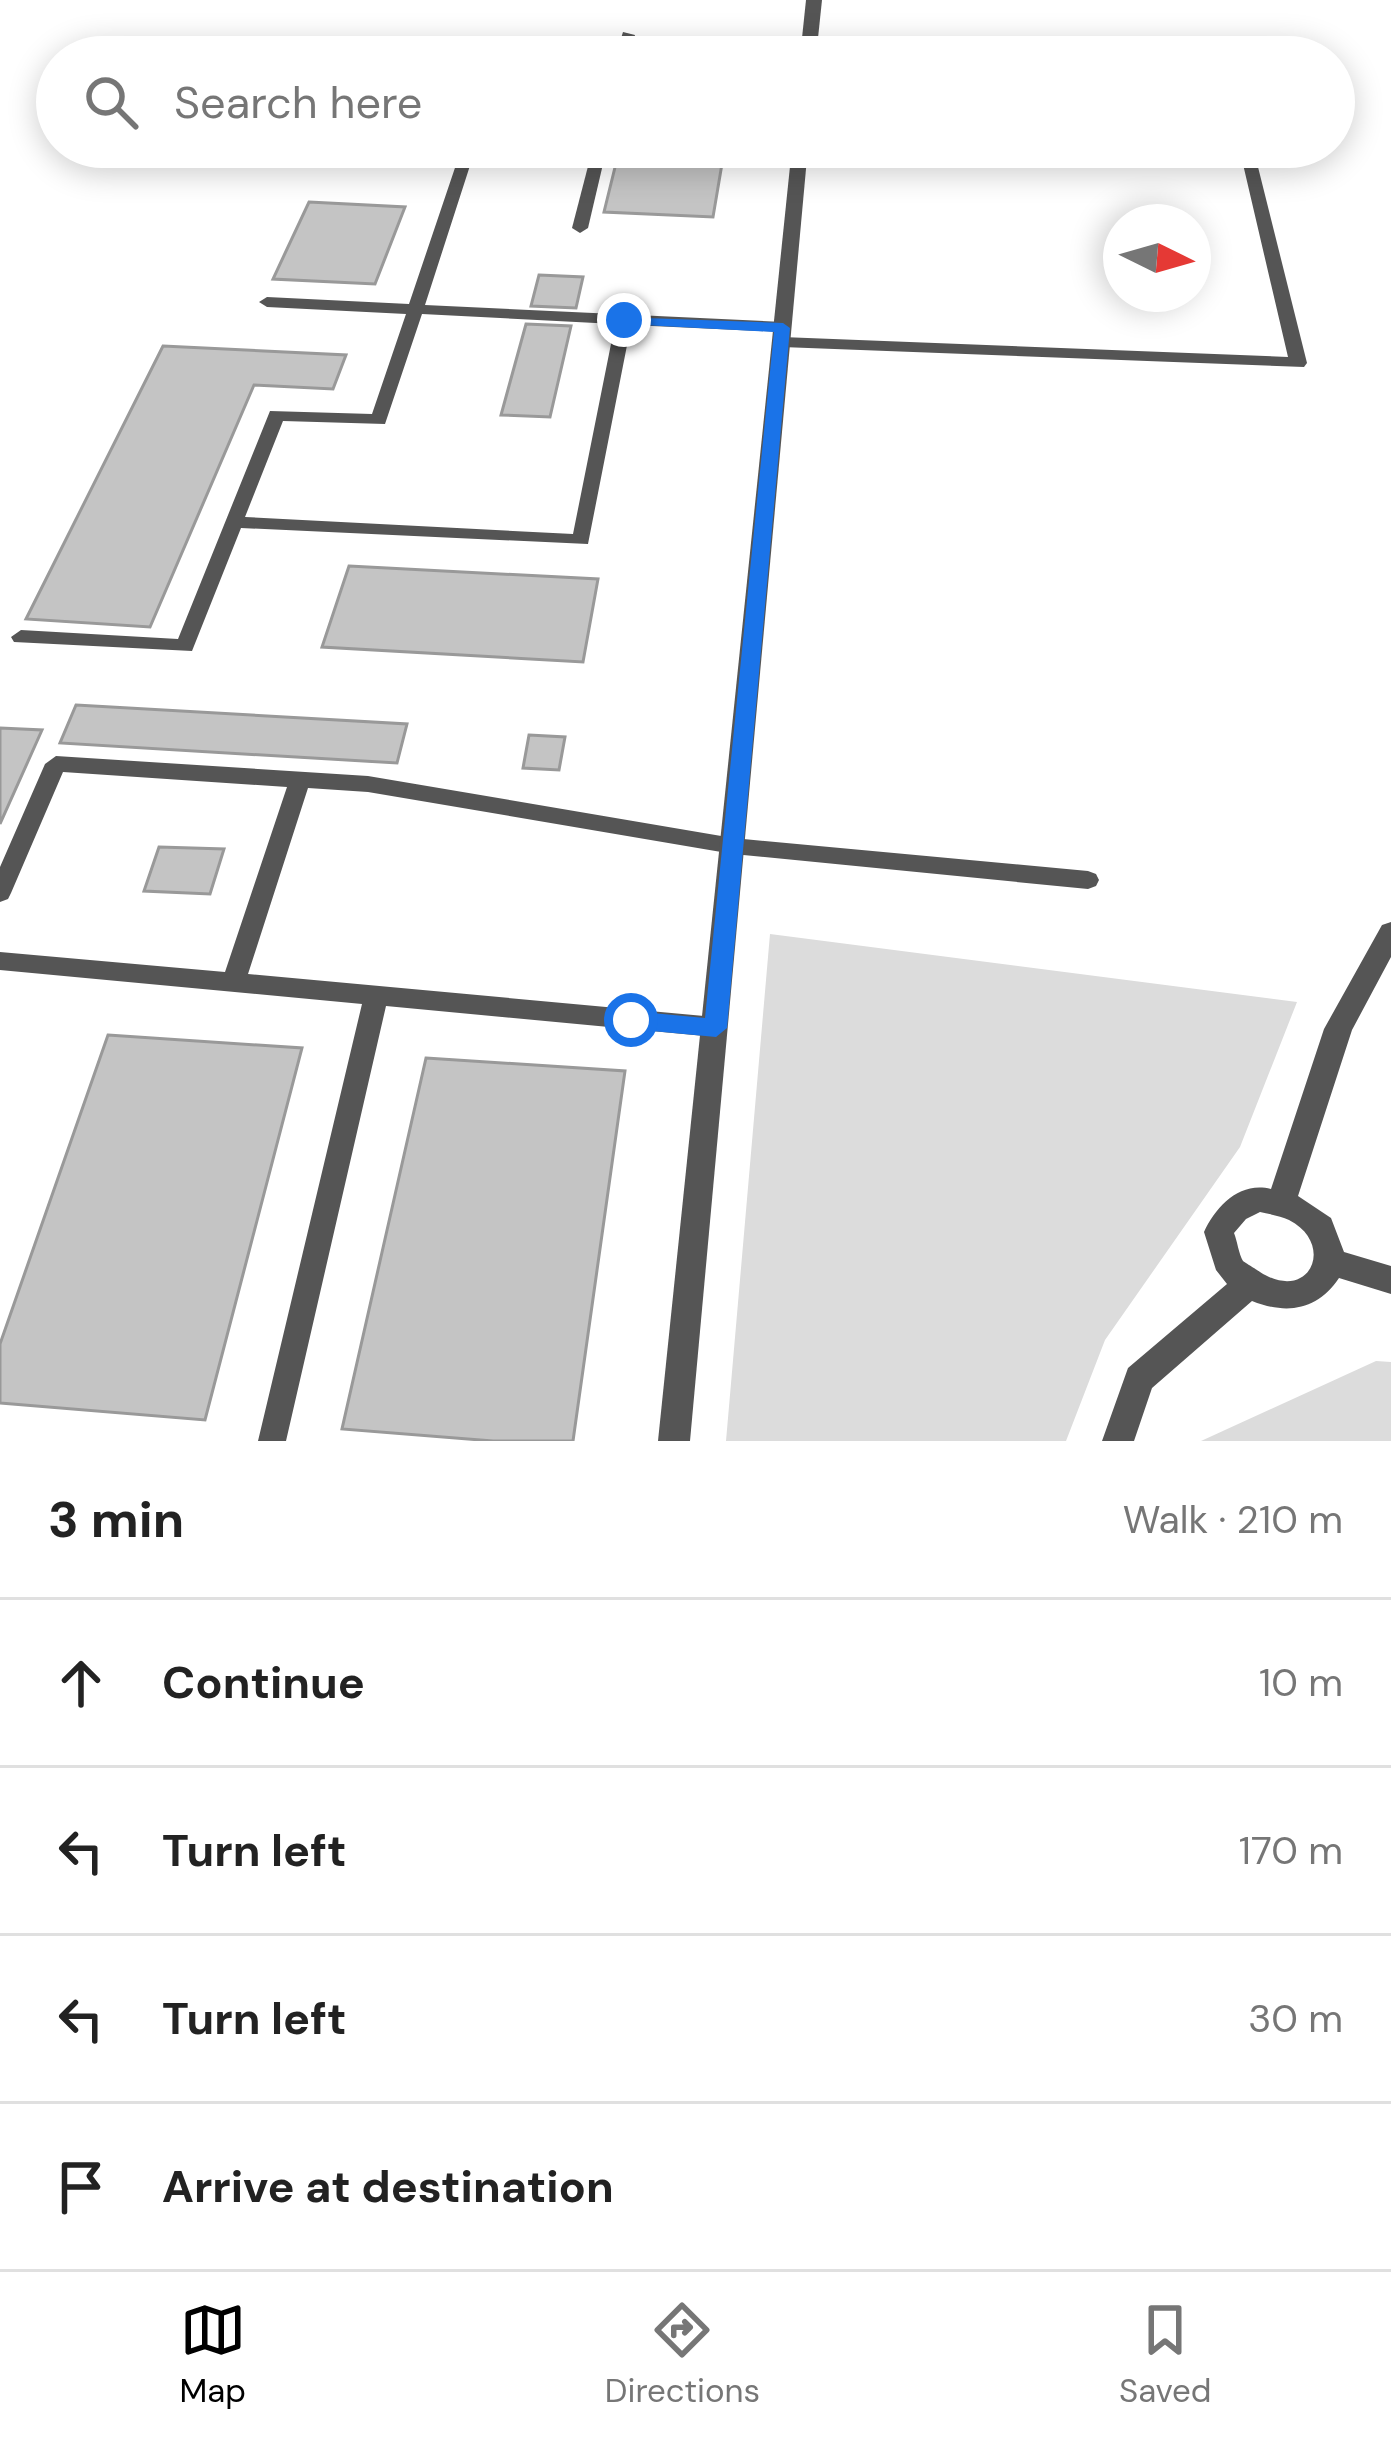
<!DOCTYPE html>
<html lang="en">
<head>
<meta charset="utf-8">
<style>
  :root { --surface:#fff; --page:#f2f2f2; --text:#222; --muted:#767676; --line:#e0e0e0; --accent:#000 }
  body { margin:0; font-family:"DM Sans",sans-serif; background:var(--page); color:var(--text) }
  .compass { position:absolute; left:1103px; top:204px; width:108px; height:108px; border-radius:50%; background:var(--surface); box-shadow:0 6px 30px #0003; rotate:95deg }
  .stop { position:absolute; width:36px; height:36px; margin:-27px; border:9px solid #1a73e8; border-radius:50%; background:#fff }
  .stop.end { background:#1a73e8; border-color:#fff; box-shadow:0 3px 12px #0008 }
  .list { margin:0; padding:0; list-style:none }
  h2 { display:flex; justify-content:space-between; align-items:center; height:156px; margin:0; padding:0 48px; font-size:51px }
  h2 small { font-size:39px; font-weight:400; color:var(--muted) }
  .list li { display:grid; grid-template-columns:78px 1fr auto; gap:36px; align-items:center; box-sizing:border-box; height:168px; padding:0 48px; border-top:3px solid var(--line) }
  .list b { display:block; font-size:45px; white-space:nowrap }
  .list em { font-size:39px; font-style:normal; color:var(--muted) }
  .icon { flex:none; width:66px; height:66px; fill:none; stroke:currentColor; stroke-width:2; stroke-linecap:round; stroke-linejoin:round }
  .map { position:relative; flex:none; width:1391px; height:1441px; overflow:hidden }
  .search { position:absolute; background:var(--surface); box-shadow:0 6px 30px #0003; left:36px; right:36px; top:36px; height:132px; display:flex; align-items:center; gap:30px; box-sizing:border-box; padding:0 42px; border-radius:66px; color:var(--muted); font-size:45px }
  .sheet { height:828px; background:var(--surface) }
  nav { display:flex; justify-content:space-around; align-items:center; box-sizing:border-box; height:168px; border-top:3px solid var(--line); background:var(--surface); font-size:33px; color:var(--muted) }
  nav a { display:grid; justify-items:center; gap:6px }
  nav .on { color:var(--accent) }
  .map>svg:first-child { display:block }
  .green { fill:#dcdcdc }
  .building { fill:#c4c4c4; stroke:#999; stroke-width:3 }
  .lines { fill:none; stroke-linecap:round; stroke-linejoin:round }
  .lane { fill:#555; fill-rule:evenodd }
  .street { fill:#555; fill-rule:evenodd }
  .route { fill:#1a73e8 }
</style>
</head>
<body>
<div class="map">
<svg width="1391" height="1441" viewBox="0 0 1391 1441">
  <rect width="100%" height="100%" fill="#fff"/>
  <g class="green">
    <polygon points="770,934 1297,1002 1240,1147 1105,1340 1066,1441 726,1441"/>
    <polygon points="1376,1361 1391,1362 1391,1441 1201,1441"/>
  </g>
  <g class="building">
    <polygon points="620,147 724,152 713,217 604,212"/>
    <polygon points="309,202 405,207 375,284 273,279"/>
    <polygon points="539,275 583,277 576,308 531,306"/>
    <polygon points="526,324 571,326 550,417 501,415"/>
    <polygon points="163,346 346,355 333,389 254,385 150,627 26,619"/>
    <polygon points="349,566 598,579 583,662 322,647"/>
    <polygon points="76,705 407,724 397,763 60,743"/>
    <polygon points="0,728 42,730 0,824"/>
    <polygon points="529,735 565,737 559,770 523,768"/>
    <polygon points="159,847 224,849 210,894 144,891"/>
    <polygon points="108,1035 302,1048 205,1420 0,1403 0,1344"/>
    <polygon points="426,1058 625,1071 573,1441 493,1441 342,1429"/>
  </g>
  <g class="lines">
    <g class="lane">
      <polygon points="623,32 635,35 629,57 615,57"/>
      <path d="M462 147H476L425 305 783 322 791 327 783 332 631 325 588 544 241 528 192 651 14 642 11 637 21 630 178 639 270 411 372 414 406 314 267 307 259 302 267 297 409 304ZM422 314 615 324 573 534 245 517 283 421 385 424Z"/>
      <polygon points="593,147 607,147 588,228 580,233 572,228"/>
      <polygon points="1239,147 1253,147 1307,363 1304,367 782,347 774,342 782,337 1288,357"/>
      <polygon points="56,756 368,776 733,838 1088,871 1096,874 1099,880 1096,886 1088,889 733,854 368,792 308,788 248,974 715,1017 724,1020 727,1027 724,1034 715,1037 386,1006 286,1441 258,1441 362,1004 0,970 0,952 225,972 287,787 63,772 11,893 8,899 0,902 0,867 45,764"/>
    </g>
    <g class="street">
      <polygon points="806,0 822,0 816,57 800,57"/>
      <polygon points="792,147 808,147 690,1441 658,1441"/>
      <path d="M1391 922V957L1352 1030 1298 1196 1331 1218 1344 1252 1391 1266V1294L1339 1278C1318 1310 1287 1315 1252 1301L1152 1388 1134 1441H1102L1128 1368 1227 1284 1216 1270 1204 1232C1216 1206 1240 1181 1271 1189L1324 1029 1382 925ZM1260 1212C1269 1214 1281 1216 1289 1220 1336 1244 1310 1304 1260 1272 1259 1271 1244 1262 1243 1261 1239 1255 1237 1240 1234 1233L1246 1219Z"/>
    </g>
  </g>
  <polygon class="route" points="618,317 783,323 790,328 727,1028 716,1037 631,1029 619,1020 631,1011 705,1018 774,332 624,324 618,323"/>
</svg>
<svg class="compass" viewBox="-18 -18 36 36"><path d="M0-13l5 13h-10z" fill="#e53935"/><path d="M0 13l5-13h-10z" fill="#767676"/></svg>
<div class="stop" style="left:631px;top:1020px"></div>
<div class="stop end" style="left:624px;top:320px"></div>
<div class="search"><svg class="icon" aria-label="search" viewBox="0 0 24 24"><circle cx="10" cy="10" r="6"/><path d="M15 15l6 6"/></svg>Search here</div>
</div>
<section class="sheet">
<h2>3 min<small>Walk · 210 m</small></h2>
<ul class="list">
<li><svg class="icon" aria-label="ahead" viewBox="0 0 24 24"><path d="M12 20V5M6 11l6-6 6 6"/></svg><div><b>Continue</b></div><em>10 m</em></li>
<li><svg class="icon" aria-label="left" viewBox="0 0 24 24"><path d="M17 20v-9H6M10 6l-5 5 5 5"/></svg><div><b>Turn left</b></div><em>170 m</em></li>
<li><svg class="icon" aria-label="left" viewBox="0 0 24 24"><path d="M17 20v-9H6M10 6l-5 5 5 5"/></svg><div><b>Turn left</b></div><em>30 m</em></li>
<li><svg class="icon" aria-label="arrive" viewBox="0 0 24 24"><path d="M6 21V4h12l-3 4 3 4H6"/></svg><div><b>Arrive at destination</b></div></li>
</ul>
</section>
<nav>
<a class="on"><svg class="icon" aria-label="map" viewBox="0 0 24 24"><path d="M3 6l6-2 6 2 6-2v14l-6 2-6-2-6 2zM9 4v14M15 6v14"/></svg>Map</a>
<a><svg class="icon" aria-label="directions" viewBox="0 0 24 24"><path d="M12 3l9 9-9 9-9-9zM9 14v-3h6M13 9l2 2-2 2"/></svg>Directions</a>
<a><svg class="icon" aria-label="saved" viewBox="0 0 24 24"><path d="M7 4h10v16l-5-4-5 4z"/></svg>Saved</a>
</nav>
</body>
</html>
